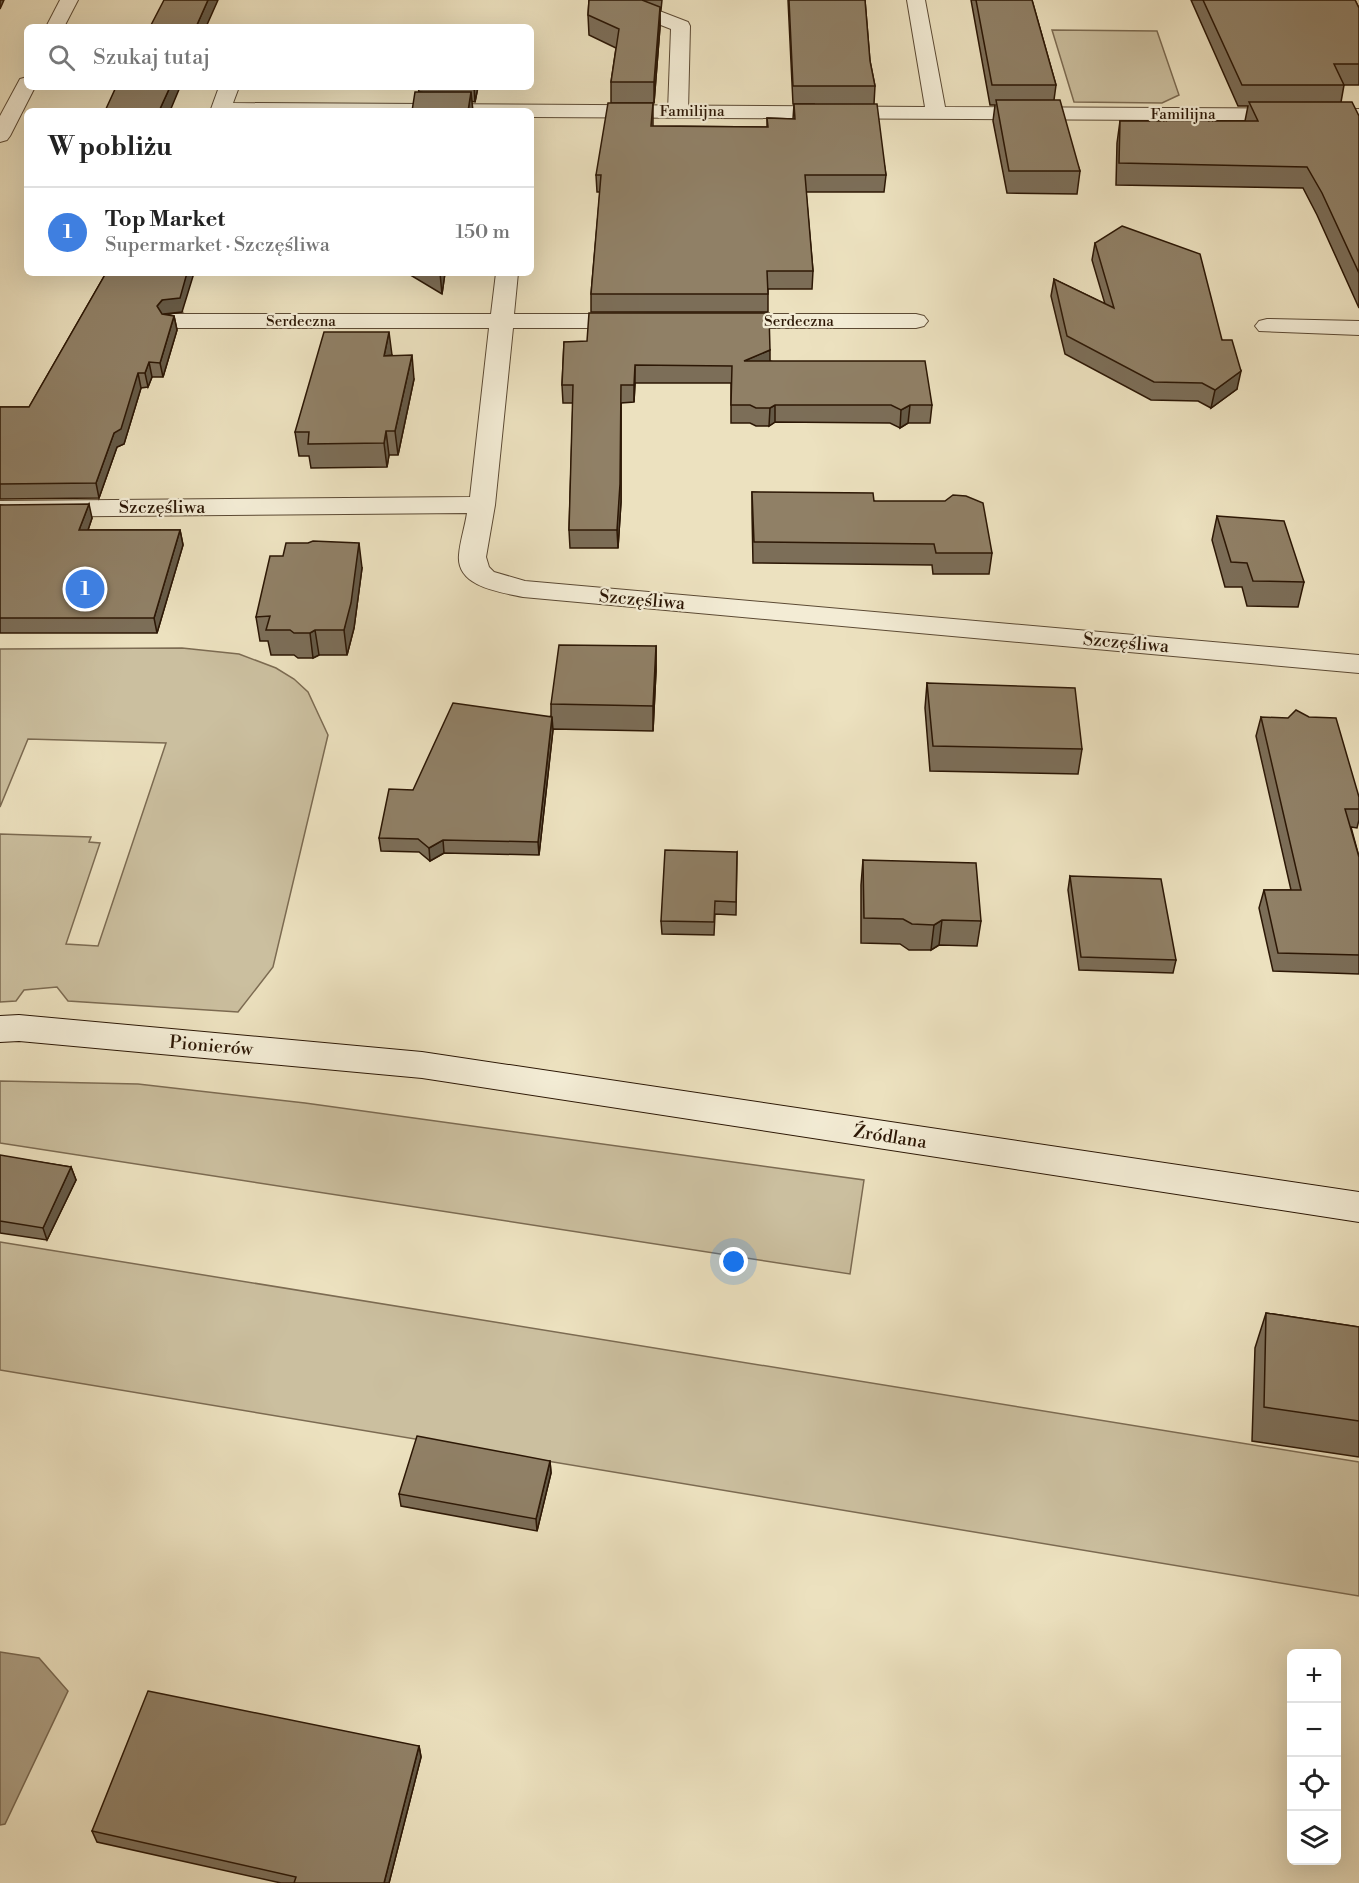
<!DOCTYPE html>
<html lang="pl">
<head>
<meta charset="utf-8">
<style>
  :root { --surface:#fff; --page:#f2f2f2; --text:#222; --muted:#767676; --line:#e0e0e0; --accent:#b45309 }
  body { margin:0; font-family:"Libre Bodoni",serif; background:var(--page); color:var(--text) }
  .controls { position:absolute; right:18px; bottom:18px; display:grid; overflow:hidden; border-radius:9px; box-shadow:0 6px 24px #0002 }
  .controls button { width:54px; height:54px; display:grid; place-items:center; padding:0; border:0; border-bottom:2px solid var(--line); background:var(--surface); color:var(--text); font:30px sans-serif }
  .you { position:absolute; left:734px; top:1262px; width:21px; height:21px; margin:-15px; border:4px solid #fff; border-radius:50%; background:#1a73e8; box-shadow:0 0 0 9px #1a73e833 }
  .badge { display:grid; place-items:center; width:39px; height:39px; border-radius:50%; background:var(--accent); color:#fff; font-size:20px; font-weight:700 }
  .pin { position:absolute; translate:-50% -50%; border:3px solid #fff; box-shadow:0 2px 6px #0006 }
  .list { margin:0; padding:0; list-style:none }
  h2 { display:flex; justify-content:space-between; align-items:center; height:78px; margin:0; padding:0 24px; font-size:26px }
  h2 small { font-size:20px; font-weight:400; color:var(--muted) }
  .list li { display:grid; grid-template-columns:39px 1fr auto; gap:18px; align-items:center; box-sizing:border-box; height:90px; padding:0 24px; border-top:2px solid var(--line) }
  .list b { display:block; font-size:22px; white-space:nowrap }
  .list p { margin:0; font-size:20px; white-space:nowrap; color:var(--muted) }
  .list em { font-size:20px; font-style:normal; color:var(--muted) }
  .icon { flex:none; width:33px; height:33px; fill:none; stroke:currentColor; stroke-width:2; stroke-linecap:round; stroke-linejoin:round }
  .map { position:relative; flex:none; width:1359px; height:1883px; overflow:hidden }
  .search { position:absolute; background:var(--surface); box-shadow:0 6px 24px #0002; left:24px; top:24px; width:510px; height:66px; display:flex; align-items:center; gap:15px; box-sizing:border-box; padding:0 21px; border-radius:9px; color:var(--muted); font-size:22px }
  .panel { position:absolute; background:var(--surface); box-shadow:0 6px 24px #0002; left:24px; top:108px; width:510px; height:168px; border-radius:9px }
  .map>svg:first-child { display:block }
  .green { fill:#cbbf9f; stroke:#7c6b52; stroke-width:1.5 }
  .water { fill:#ab9c80; stroke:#78674f; stroke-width:1.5 }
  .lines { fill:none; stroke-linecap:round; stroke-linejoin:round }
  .lane-casing { stroke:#5c4a34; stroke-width:2 }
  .street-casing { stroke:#5c4a34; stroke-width:2 }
  .secondary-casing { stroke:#2c1705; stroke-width:2 }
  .lane { fill:#f3ecd5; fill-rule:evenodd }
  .street { fill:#f3ecd5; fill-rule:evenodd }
  .secondary { fill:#f3ecd5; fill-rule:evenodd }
  .wall { fill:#7c6e58; stroke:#2c1705; stroke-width:1.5 }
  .shaded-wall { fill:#655a47; stroke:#2c1705; stroke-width:1.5 }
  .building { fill:#908066; stroke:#2c1705; stroke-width:1.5 }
  .labels { text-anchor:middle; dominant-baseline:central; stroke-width:4.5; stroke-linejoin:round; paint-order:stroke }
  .far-street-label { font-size:15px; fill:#2c1705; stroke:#f3ecd5 }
  .street-label { font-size:18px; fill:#2c1705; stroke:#f3ecd5 }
</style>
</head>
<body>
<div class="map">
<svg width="1359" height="1883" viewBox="0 0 1359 1883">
  <rect width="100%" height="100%" fill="#ece1bf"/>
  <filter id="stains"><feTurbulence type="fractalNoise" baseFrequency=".00333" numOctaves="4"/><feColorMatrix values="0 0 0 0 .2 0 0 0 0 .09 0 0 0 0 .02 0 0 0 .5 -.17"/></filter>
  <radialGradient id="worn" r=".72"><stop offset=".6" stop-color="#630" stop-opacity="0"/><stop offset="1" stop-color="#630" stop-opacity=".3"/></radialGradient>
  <g class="green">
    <polygon points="1052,30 1157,31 1179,95 1162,103 1074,102"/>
    <polygon points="182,648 239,654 276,668 294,679 308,692 328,735 273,967 238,1012 68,1001 57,987 24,990 16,1001 0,1002 0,834 91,837 89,842 100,843 66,944 98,946 166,743 28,739 0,807 0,649"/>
    <polygon points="0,1081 138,1084 305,1103 864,1180 850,1274 0,1143"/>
    <polygon points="0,1242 1359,1462 1359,1596 0,1370"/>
  </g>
  <polygon class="water" points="0,1652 39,1658 68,1691 5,1824 0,1825"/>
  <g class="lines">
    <g class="lane-casing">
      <g id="lane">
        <polygon points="611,0 631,0 688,22 690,26 688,111 685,115 671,115 668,111 671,29 612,6"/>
        <polygon points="1267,319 1359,321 1359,335 1259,331 1255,326 1259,321"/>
      </g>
    </g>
    <g class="street-casing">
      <g id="street">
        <polygon points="60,0 78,0 64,27 46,27"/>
        <polygon points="907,0 925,0 945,107 1359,109 1359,121 531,117 531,111 212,111 211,109 219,87 239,87 233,103 925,107"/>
        <polygon points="27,77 27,87 35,87 10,136 7,140 0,142 0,116 20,79"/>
        <path d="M496 273H518L514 314H633L641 316 645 321 641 326 633 328H513L495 505 486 557 489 567 494 572 525 581 1359 655V673L523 597C500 592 456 587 459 555 460 541 465 527 467 513L0 517V501L470 497 489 328H173L165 326 161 321 165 316 173 314H491Z"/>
        <polygon points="724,314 916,314 924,316 928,321 924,326 916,328 724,328 716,326 712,321 716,316"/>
      </g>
    </g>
    <g class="secondary-casing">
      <polygon id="secondary" points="19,1015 422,1052 1359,1192 1359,1222 422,1078 19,1041 0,1042 0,1016"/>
    </g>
    <use href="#lane" class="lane"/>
    <use href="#street" class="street"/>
    <use href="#secondary" class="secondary"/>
  </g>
  <g class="wall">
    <polygon points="589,0 662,0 661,10 660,9 660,27 654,103 611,103 611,82 616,48 589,35 588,15"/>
    <polygon points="788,0 865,0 870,61 875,86 874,104 886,175 884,192 806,192 813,271 812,289 768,289 768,312 591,312 591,294 600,192 597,192 596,175 653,103 653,126 767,127 767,118 793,119 794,104 815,104 793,104"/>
    <polygon points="971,0 1032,0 1056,85 1054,100 1080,171 1077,194 1007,193 993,121 995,105 990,105"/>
    <polygon points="1191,0 1355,0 1359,8 1359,85 1344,85 1341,102 1359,116 1359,308 1317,215 1303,188 1116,185 1117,143 1120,121 1245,121 1248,106 1238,106"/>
    <polygon points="418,87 478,87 475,102 419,92"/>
    <polygon points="1095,243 1222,340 1237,389 1211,408 1198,401 1151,400 1065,354 1051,296 1054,279 1105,304 1092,260"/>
    <polygon points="106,273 182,312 164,315 174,316 177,330 163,377 152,377 148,387 141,388 124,444 117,447 99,498 0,499 0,407 29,407"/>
    <polygon points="407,273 445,273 442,294"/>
    <polygon points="564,342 770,361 932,405 930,423 908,423 900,428 890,423 775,422 769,426 756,426 750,423 731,423 731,383 635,383 634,402 621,403 621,502 618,548 570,548 569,530 573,403 563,403 562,385"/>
    <polygon points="392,355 414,379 398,455 389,455 387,467 311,468 309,456 299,456 295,432"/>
    <polygon points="752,492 874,501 992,553 989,574 933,574 932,565 753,563 752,513"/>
    <polygon points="0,505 92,518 88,530 180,530 183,545 157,633 0,633"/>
    <polygon points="1217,516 1304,582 1298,607 1247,606 1242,587 1225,587 1212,540"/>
    <polygon points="362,568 354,628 347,655 319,655 313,658 298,658 294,655 271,655 268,641 260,641 256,617"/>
    <polygon points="656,646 656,671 653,731 553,729 539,855 444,853 430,861 419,852 381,851 379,838 413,790 551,716 551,704"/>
    <polygon points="927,683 1082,749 1078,774 930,771 925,708"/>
    <polygon points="1261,717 1359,797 1359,820 1357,828 1351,827 1359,857 1359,974 1273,971 1259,908 1264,890 1291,890 1256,736"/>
    <polygon points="737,852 736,915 715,914 714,935 662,934 661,921"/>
    <polygon points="863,860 981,921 977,946 939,945 931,950 909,950 900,944 861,943 861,885"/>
    <polygon points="1070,876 1176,960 1173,973 1079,970 1068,890"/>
    <polygon points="0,1156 71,1167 76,1180 47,1240 0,1233"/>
    <polygon points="1266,1313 1359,1327 1359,1457 1252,1441 1255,1348"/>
    <polygon points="550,1461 551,1473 537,1531 401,1506 399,1494"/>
    <polygon points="419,1746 421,1757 389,1883 281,1883 97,1842 92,1831"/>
  </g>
  <g class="shaded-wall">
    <polygon points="0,0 4,0 0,9"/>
    <polygon points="208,0 218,0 206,27 196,27"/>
    <polygon points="660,7 660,27 654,103 654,82"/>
    <polygon points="170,87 180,87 170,111 159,111"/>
    <polygon points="474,87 478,87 475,102"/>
    <polygon points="471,92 473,111 468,111"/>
    <polygon points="187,273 194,273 182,312 164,314 159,320 157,306"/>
    <polygon points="440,273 445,273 442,294"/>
    <polygon points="174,316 177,330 163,377 160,363"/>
    <polygon points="389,332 392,355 384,356"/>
    <polygon points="770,350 770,367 744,361"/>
    <polygon points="412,355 414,379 398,455 395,431"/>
    <polygon points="149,362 152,377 148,387 145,373"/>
    <polygon points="635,365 635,383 634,402 634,385"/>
    <polygon points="1241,371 1237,389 1211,408 1215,390"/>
    <polygon points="138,373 141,388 124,444 117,447 99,498 96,483 114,433"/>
    <polygon points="621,403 621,502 618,548 617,530"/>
    <polygon points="775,405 775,422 769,426 770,408"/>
    <polygon points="910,405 908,423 900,428 901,410"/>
    <polygon points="386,431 389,455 387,467 384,443"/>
    <polygon points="89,504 92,518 83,545 79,530"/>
    <polygon points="180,530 183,545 157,633 154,618"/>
    <polygon points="359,543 362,568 354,628 347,655 344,630"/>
    <polygon points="315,630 319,655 313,658 310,633"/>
    <polygon points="656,646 656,671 653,731 653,706"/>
    <polygon points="552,717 553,730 539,855 538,842"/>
    <polygon points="443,840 444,853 430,861 429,848"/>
    <polygon points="942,920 939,945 931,950 934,925"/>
    <polygon points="71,1167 76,1180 47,1240 43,1228"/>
    <polygon points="550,1461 551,1473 537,1531 536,1519"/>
    <polygon points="419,1746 421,1757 389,1883 384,1883"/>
  </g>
  <g class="building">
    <polygon points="164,0 208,0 196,27 150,27"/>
    <polygon points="589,0 642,0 660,7 654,82 611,82 619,29 588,15"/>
    <polygon points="789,0 865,0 870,61 875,86 793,86"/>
    <polygon points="976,0 1032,0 1056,85 992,85"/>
    <polygon points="1203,0 1355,0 1359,8 1359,64 1334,64 1344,85 1242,85"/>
    <polygon points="116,87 170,87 159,111 105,111"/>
    <polygon points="415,92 471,92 468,111 412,111"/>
    <polygon points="996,100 1060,100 1080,171 1009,171"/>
    <polygon points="1249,102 1352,102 1359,116 1359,273 1322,193 1307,167 1119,163 1120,121 1258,121"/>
    <polygon points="608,103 653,103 651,126 768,127 767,118 795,119 794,104 877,104 886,175 805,175 813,271 767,271 768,294 591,294 601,175 596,175"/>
    <polygon points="1122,226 1200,254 1222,340 1232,340 1241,371 1215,390 1202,383 1154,382 1067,336 1054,279 1114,308 1095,243"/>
    <polygon points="106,273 187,273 180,298 162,300 157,306 162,314 174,316 160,363 149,362 145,373 138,373 121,429 114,433 96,483 0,484 0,407 29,407"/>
    <polygon points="589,313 769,313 770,350 744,361 925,361 932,405 910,405 901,410 891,405 775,405 770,408 756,408 750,405 731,405 732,366 635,365 634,385 621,385 620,484 617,530 569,530 573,385 562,385 564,342 587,341"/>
    <polygon points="324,332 389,332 384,356 412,355 395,431 386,431 384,443 308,444 309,432 295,432"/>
    <polygon points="752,492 873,493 874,501 945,501 953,495 966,496 983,503 992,553 936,553 934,544 754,542"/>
    <polygon points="89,504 79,530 180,530 154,618 0,618 0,505"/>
    <polygon points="1217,516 1284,521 1304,582 1253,581 1247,563 1231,562"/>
    <polygon points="313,541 359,543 351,603 344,630 315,630 310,633 294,633 290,630 266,630 270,616 256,617 270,556 283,556 286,543 308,543"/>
    <polygon points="559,645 656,646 653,706 551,704"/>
    <polygon points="927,683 1075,688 1082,749 933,746"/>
    <polygon points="453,703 552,717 538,842 443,840 429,848 418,839 379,838 389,789 413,790"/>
    <polygon points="1296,710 1309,717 1336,718 1359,797 1359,809 1345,809 1359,857 1359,955 1278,953 1264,890 1301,890 1261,717 1288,718"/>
    <polygon points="665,850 737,852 736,902 715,901 714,922 661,921"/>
    <polygon points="863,860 976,863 981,921 942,920 934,925 912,924 903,919 864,918"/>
    <polygon points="1070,876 1161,879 1176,960 1081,957"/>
    <polygon points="0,1155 71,1167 43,1228 0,1221"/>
    <polygon points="1266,1313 1359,1327 1359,1421 1264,1407"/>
    <polygon points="417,1436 550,1461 536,1519 399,1494"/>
    <polygon points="148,1691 419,1746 384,1883 294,1883 296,1877 92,1831"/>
  </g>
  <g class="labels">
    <g class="far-street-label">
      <text x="692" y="111">Familijna</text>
      <text x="1183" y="114">Familijna</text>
      <text x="301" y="321">Serdeczna</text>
      <text x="799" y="321">Serdeczna</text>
    </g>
    <g class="street-label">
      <text x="162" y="507">Szczęśliwa</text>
      <text transform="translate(642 600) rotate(5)">Szczęśliwa</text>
      <text transform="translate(1126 643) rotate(5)">Szczęśliwa</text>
      <text transform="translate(211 1046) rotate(5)">Pionierów</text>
      <text transform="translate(890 1137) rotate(9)">Źródlana</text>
    </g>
  </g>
  <rect width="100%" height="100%" filter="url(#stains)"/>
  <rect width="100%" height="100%" fill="url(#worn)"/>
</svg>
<div class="controls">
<button>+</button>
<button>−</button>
<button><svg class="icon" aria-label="locate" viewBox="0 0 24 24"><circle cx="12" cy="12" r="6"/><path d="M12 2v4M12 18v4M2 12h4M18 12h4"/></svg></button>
<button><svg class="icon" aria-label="layers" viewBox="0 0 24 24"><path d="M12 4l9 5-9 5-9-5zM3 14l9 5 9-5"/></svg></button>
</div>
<div class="you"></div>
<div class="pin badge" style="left:85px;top:589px;background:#3f7fe0">1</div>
<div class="search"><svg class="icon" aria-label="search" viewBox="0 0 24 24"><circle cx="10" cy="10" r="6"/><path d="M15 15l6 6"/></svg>Szukaj tutaj</div>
<section class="panel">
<h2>W pobliżu<small></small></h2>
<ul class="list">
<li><span class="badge" style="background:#3f7fe0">1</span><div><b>Top Market</b><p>Supermarket · Szczęśliwa</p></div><em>150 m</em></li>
</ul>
</section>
</div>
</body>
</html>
